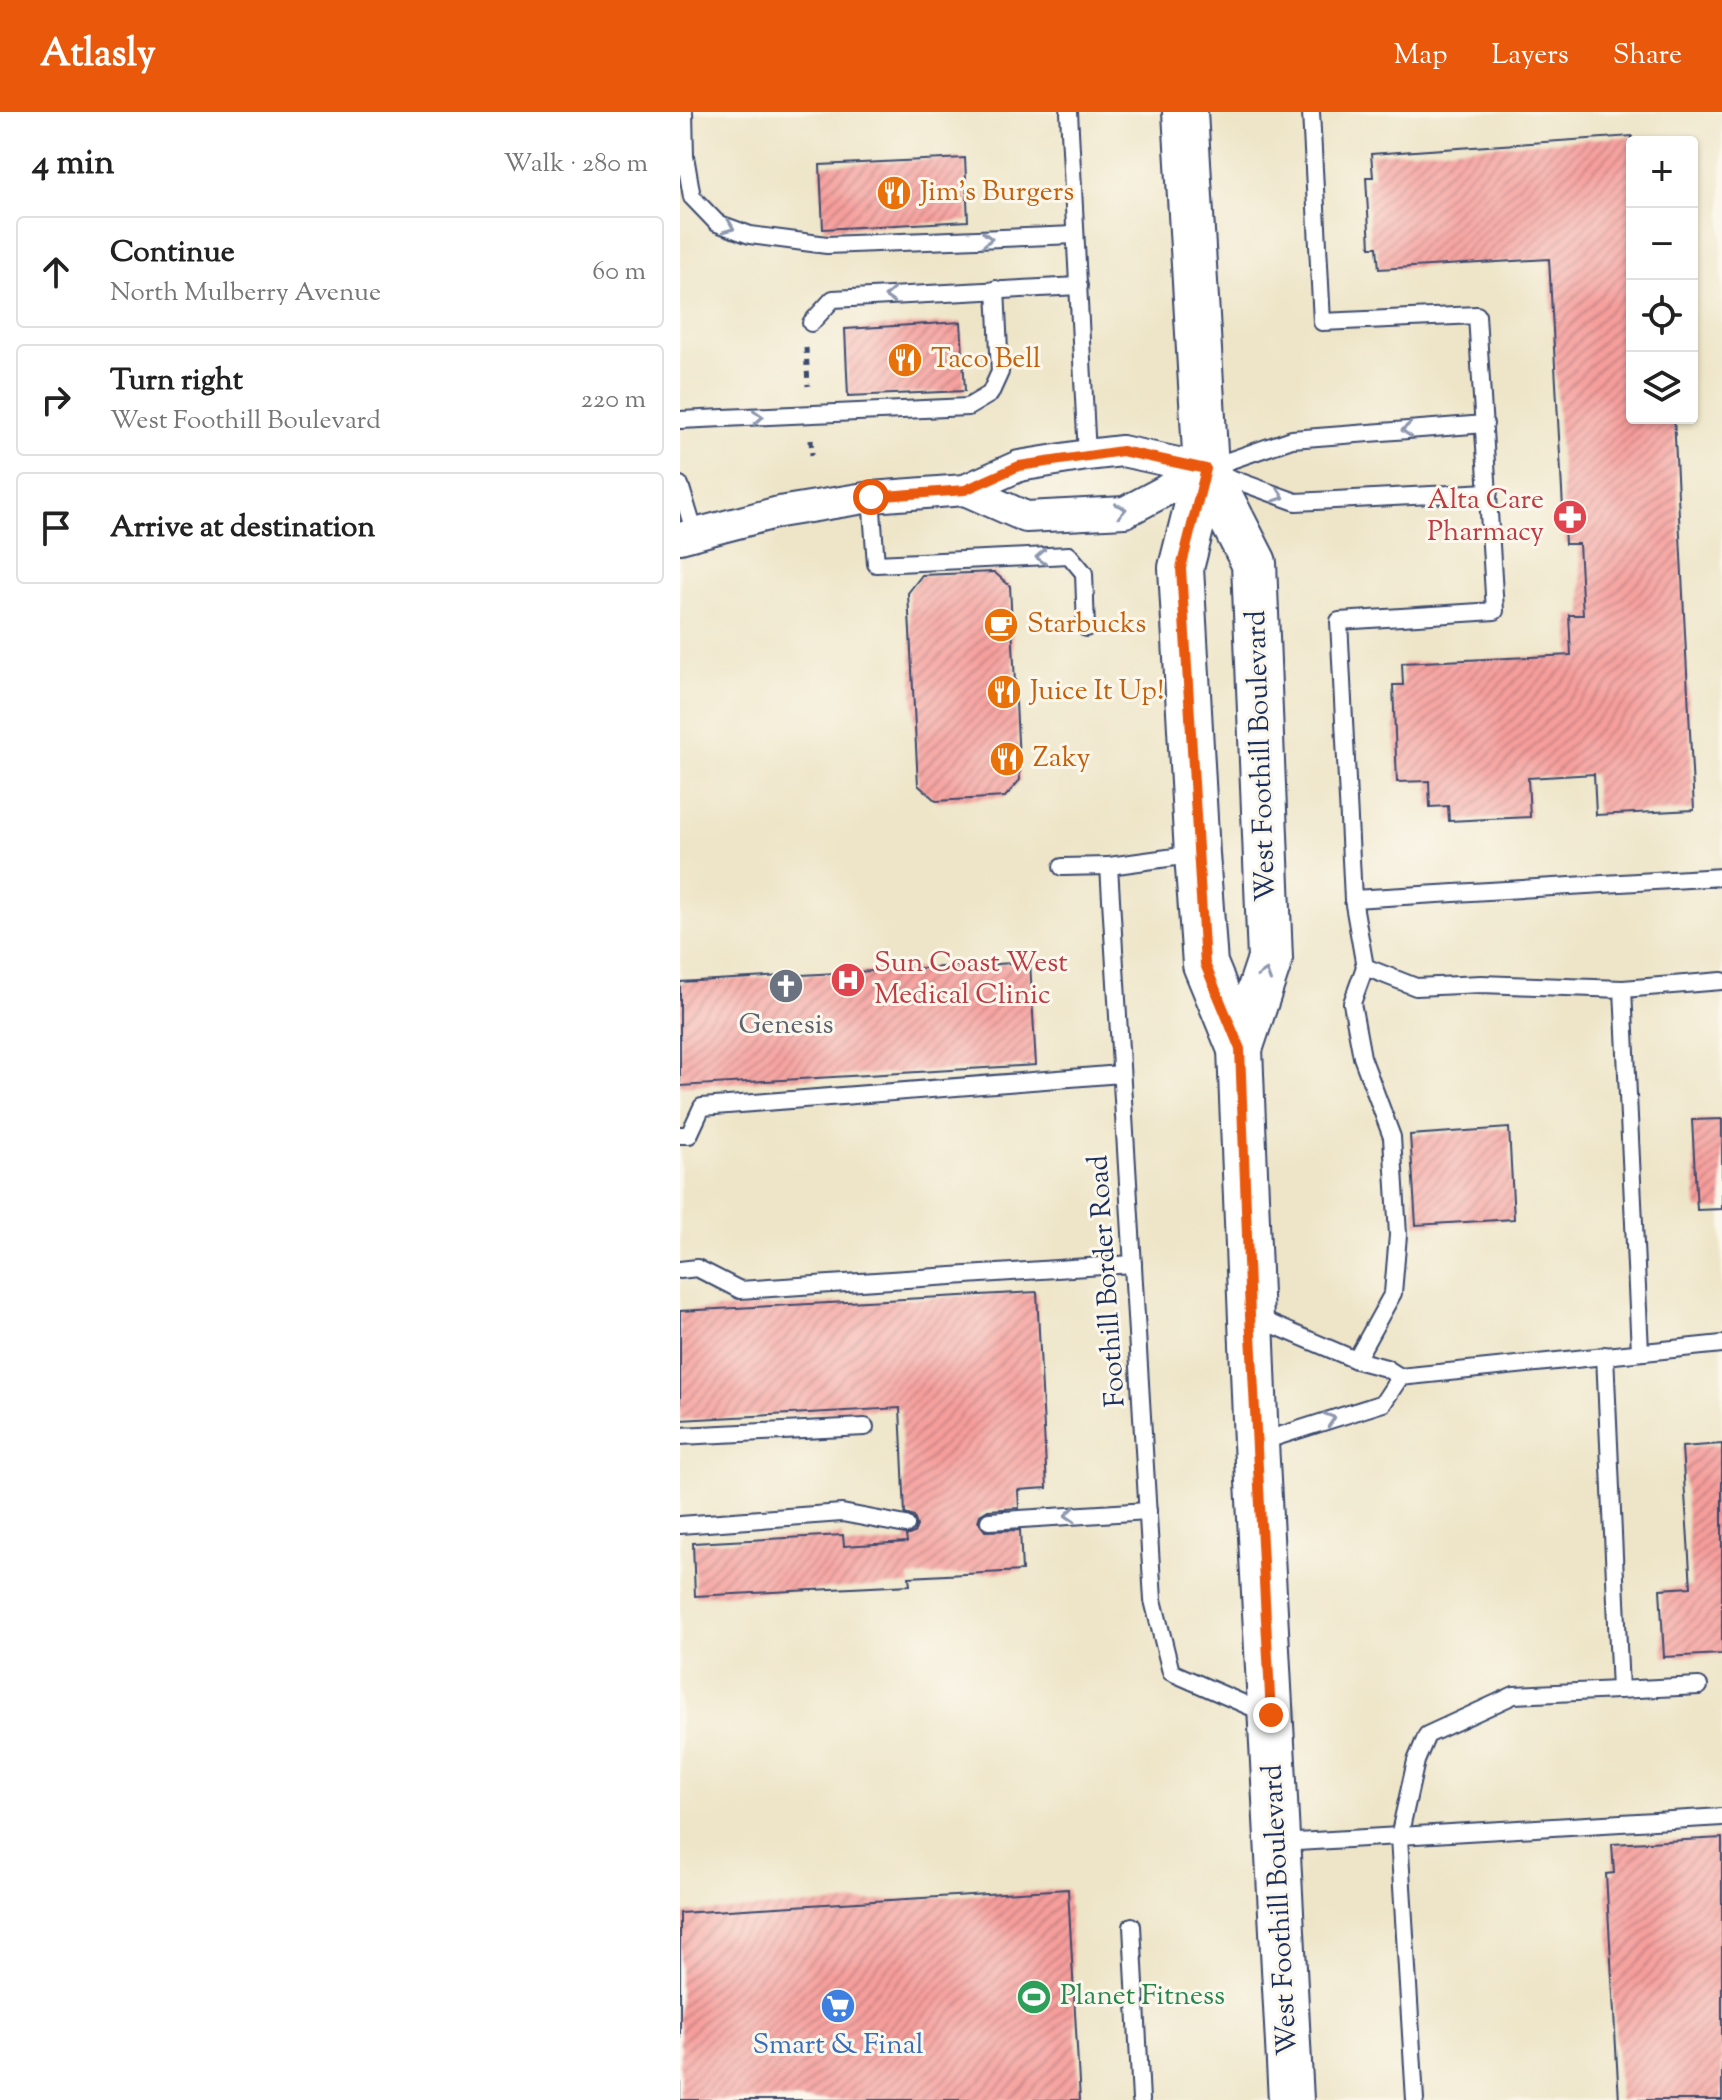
<!DOCTYPE html>
<html lang="en">
<head>
<meta charset="utf-8">
<style>
  :root { --surface:#fff; --page:#f6f6f6; --text:#222; --muted:#767676; --line:#e0e0e0; --accent:#ea580c }
  body { margin:0; font-family:"Sorts Mill Goudy",serif; background:var(--page); color:var(--text) }
  .controls { position:absolute; right:24px; top:24px; display:grid; overflow:hidden; border-radius:8px; box-shadow:0 2px 6px #0004 }
  .controls button { width:72px; height:72px; display:grid; place-items:center; padding:0; border:0; border-bottom:2px solid var(--line); background:var(--surface); color:var(--text); font:40px sans-serif }
  .stop { position:absolute; width:24px; height:24px; margin:-18px; border:6px solid #ea580c; border-radius:50%; background:#fff }
  .stop.end { background:#ea580c; border-color:#fff; box-shadow:0 2px 8px #0008 }
  .list { margin:0; padding:0; list-style:none }
  h2 { display:flex; justify-content:space-between; align-items:center; height:104px; margin:0; padding:0 32px; font-size:34px }
  h2 small { font-size:26px; font-weight:400; color:var(--muted) }
  .list li { display:grid; grid-template-columns:52px 1fr auto; gap:24px; align-items:center; box-sizing:border-box; height:112px; margin:0 16px 16px; padding:0 16px; border:2px solid var(--line); border-radius:8px }
  .list b { display:block; font-size:30px; white-space:nowrap }
  .list p { margin:0; font-size:26px; white-space:nowrap; color:var(--muted) }
  .list em { font-size:26px; font-style:normal; color:var(--muted) }
  .icon { flex:none; width:44px; height:44px; fill:none; stroke:currentColor; stroke-width:2; stroke-linecap:round; stroke-linejoin:round }
  .map { position:relative; flex:none; width:1042px; height:1988px; overflow:hidden }
  header { display:flex; align-items:center; gap:48px; box-sizing:border-box; height:112px; padding:0 40px; background:var(--accent); color:#fff }
  header strong { font-size:38px }
  nav { display:flex; gap:44px; margin-inline-start:auto; font-size:28px }
  main { display:flex }
  aside { flex:1; background:var(--surface) }
  .map>svg:first-child { display:block }
  .building { fill:url(#building-hatch) }
  .lines { fill:none; stroke-linecap:round; stroke-linejoin:round }
  .service-casing { stroke:#3b4a6e; stroke-width:20 }
  .minor-casing { stroke:#3b4a6e; stroke-width:34 }
  .primary-casing { stroke:#3b4a6e; stroke-width:48 }
  .path { stroke:#3b4a6e; stroke-width:5; stroke-dasharray:6 6; stroke-linecap:butt }
  .service { stroke:#fff; stroke-width:16 }
  .minor { stroke:#fff; stroke-width:30 }
  .primary { stroke:#fff; stroke-width:44 }
  .oneway { stroke:#8d97ae }
  .route { stroke:#ea580c; stroke-width:10 }
  .labels { text-anchor:middle; dominant-baseline:central; stroke-width:6; stroke-linejoin:round; paint-order:stroke }
  .food-label { font-size:28px; fill:#c56008; stroke:#fbf7ec; text-anchor:start }
  .health-label { font-size:28px; fill:#be3a42; stroke:#fbf7ec; text-anchor:end }
  .street-label { font-size:28px; fill:#1b2f5e; stroke:#fbf7ec }
  .worship-label { font-size:28px; fill:#5b616d; stroke:#fbf7ec }
  .leisure-label { font-size:28px; fill:#27864d; stroke:#fbf7ec; text-anchor:start }
  .shop-label { font-size:28px; fill:#366cbe; stroke:#fbf7ec }
</style>
</head>
<body>
<header>
<strong>Atlasly</strong>
<nav><a>Map</a><a>Layers</a><a>Share</a></nav>
</header>
<main>
<aside>
<h2>4 min<small>Walk · 280 m</small></h2>
<ul class="list">
<li><svg class="icon" aria-label="ahead" viewBox="0 0 24 24"><path d="M12 20V5M6 11l6-6 6 6"/></svg><div><b>Continue</b><p>North Mulberry Avenue</p></div><em>60 m</em></li>
<li><svg class="icon" aria-label="right" viewBox="0 0 24 24"><path d="M7 20v-9h11M14 6l5 5-5 5"/></svg><div><b>Turn right</b><p>West Foothill Boulevard</p></div><em>220 m</em></li>
<li><svg class="icon" aria-label="arrive" viewBox="0 0 24 24"><path d="M6 21V4h12l-3 4 3 4H6"/></svg><div><b>Arrive at destination</b></div></li>
</ul>
</aside>
<div class="map">
<svg width="1042" height="1988" viewBox="0 0 1042 1988">
  <defs>
    <pattern id="building-hatch" width="6" height="6" patternUnits="userSpaceOnUse" patternTransform="scale(2)"><rect width="6" height="6" fill="#f69e9b"/><path d="M-1 1l2-2M0 6l6-6M5 7l2-2" fill="none" stroke="#c68182"/></pattern>
  </defs>
  <rect width="100%" height="100%" fill="#fbf7ec"/>
  <filter id="ink" filterUnits="userSpaceOnUse"><feTurbulence type="fractalNoise" baseFrequency=".0125" numOctaves="2"/><feDisplacementMap in="SourceGraphic" scale="16" xChannelSelector="R" yChannelSelector="G"/><feConvolveMatrix kernelMatrix="1 2 1 2 8 2 1 2 1" color-interpolation-filters="sRGB"/></filter>
  <filter id="wash" filterUnits="userSpaceOnUse"><feTurbulence type="fractalNoise" baseFrequency=".006" numOctaves="4" result="noise"/><feDisplacementMap in="SourceGraphic" scale="32" xChannelSelector="R" yChannelSelector="G"/><feGaussianBlur stdDeviation="1.8" result="paint"/><feColorMatrix in="noise" values="0 0 0 0 0 0 0 0 0 0 0 0 0 0 0 0 0 1.4 0 .05"/><feComposite in="paint" operator="in"/></filter>
  <g filter="url(#wash)">
    <rect width="100%" height="100%" fill="#eee5c8"/>
    <g id="blocks">
      <g class="building">
        <polygon points="952,24 952,306 994,306 1014,698 916,703 914,662 848,666 850,705 769,709 768,694 750,695 749,669 717,670 713,573 723,573 722,551 891,543 889,503 903,503 899,432 885,432 869,147 699,157 697,135 690,135 686,65 693,65 691,42"/>
        <polygon points="285,46 288,109 143,117 140,53"/>
        <polygon points="281,210 285,279 168,284 165,217"/>
        <polygon points="314,460 330,474 340,668 325,685 256,689 238,673 228,481 242,463"/>
        <polygon points="350,850 356,953 0,974 0,870"/>
        <polygon points="1042,1007 1042,1097 1017,1098 1012,1008"/>
        <polygon points="829,1016 834,1107 736,1113 730,1023"/>
        <polygon points="357,1180 367,1376 338,1378 339,1396 308,1398 300,1403 298,1409 305,1419 340,1418 342,1459 229,1465 230,1473 15,1484 13,1431 163,1423 164,1434 227,1430 226,1424 234,1421 237,1414 234,1405 225,1402 220,1296 0,1308 0,1199"/>
        <polygon points="1042,1332 1042,1542 984,1545 980,1477 1011,1475 1002,1335"/>
        <polygon points="1042,1726 1042,1988 939,1988 926,1762 934,1761 932,1732"/>
        <polygon points="388,1777 400,1988 0,1988 0,1801"/>
      </g>
    </g>
  </g>
  <g filter="url(#ink)">
    <use href="#blocks" fill-opacity="0" stroke="#3b4a6e" stroke-width="2"/>
    <g class="lines">
      <g class="service-casing">
        <g id="service">
          <polyline points="4,0 5,44 12,85 37,111 70,123 147,133 395,123"/>
          <polyline points="389,0 407,343"/>
          <polyline points="631,0 642,210 797,203 815,499 659,509 673,787 1042,765"/>
          <polyline points="131,211 153,187 399,174"/>
          <polyline points="0,308 288,295 310,282 320,260 316,177"/>
          <polyline points="528,356 612,327 805,312"/>
          <polyline points="539,362 616,390 809,380"/>
          <polyline points="0,373 15,422"/>
          <polyline points="191,385 196,452 389,443 404,461 406,516"/>
          <polyline points="517,742 429,754 473,1488 491,1560 585,1601"/>
          <polyline points="382,755 429,754"/>
          <polyline points="673,787 685,855 736,875 801,872 943,877 960,1239"/>
          <polyline points="943,877 1042,869"/>
          <polyline points="0,1023 9,1023 22,995 441,962"/>
          <polyline points="0,1158 17,1156 60,1178 453,1152"/>
          <polyline points="575,1205 676,1248 706,1256 720,1265 703,1291 577,1331"/>
          <polyline points="925,1243 940,1578"/>
          <polyline points="676,1248 713,1181 718,1123 712,1025 682,945 672,891 685,855"/>
          <polyline points="720,1265 1042,1232"/>
          <polyline points="0,1324 185,1315"/>
          <polyline points="309,1409 468,1399"/>
          <polyline points="0,1413 162,1401 226,1413"/>
          <polyline points="600,1731 1042,1705"/>
          <polyline points="452,1814 461,1988"/>
          <polyline points="735,1988 719,1725 736,1649 747,1623 834,1583 1019,1574"/>
        </g>
      </g>
      <g class="minor-casing">
        <g id="minor">
          <polyline points="285,378 346,405 445,400 526,357"/>
          <polyline points="0,426 99,400 191,385 285,378 339,354 407,343 442,339 526,357"/>
        </g>
      </g>
      <g class="primary-casing">
        <g id="primary">
          <polyline points="505,0 526,357 501,456 517,742 525,852 560,937"/>
          <polyline points="526,357 574,451 590,847 560,937 576,1331 611,1988"/>
        </g>
      </g>
      <g class="path">
        <polyline points="126,236 128,274"/>
        <polyline points="131,328 132,343"/>
      </g>
      <use href="#service" class="service"/>
      <use href="#minor" class="minor"/>
      <use href="#primary" class="primary"/>
    </g>
    <defs><path id="oneway-chevron" d="M-2-3.5L2.5 0L-2 3.5" fill="none" stroke-width="1.6" stroke-linecap="round" stroke-linejoin="round" transform="scale(2)"/></defs>
    <g class="oneway">
      <use href="#oneway-chevron" transform="translate(49 115) rotate(22)"/>
      <use href="#oneway-chevron" transform="translate(307 127) rotate(-2)"/>
      <use href="#oneway-chevron" transform="translate(210 184) rotate(176)"/>
      <use href="#oneway-chevron" transform="translate(78 305) rotate(-3)"/>
      <use href="#oneway-chevron" transform="translate(727 318) rotate(176)"/>
      <use href="#oneway-chevron" transform="translate(599 384) rotate(20)"/>
      <use href="#oneway-chevron" transform="translate(441 398) rotate(-12)"/>
      <use href="#oneway-chevron" transform="translate(361 445) rotate(177)"/>
      <use href="#oneway-chevron" transform="translate(585 863) rotate(-72)"/>
      <use href="#oneway-chevron" transform="translate(650 1307) rotate(-18)"/>
      <use href="#oneway-chevron" transform="translate(390 1403) rotate(176)"/>
    </g>
  </g>
  <g class="lines" filter="url(#ink)">
    <polyline class="route" points="191,385 285,378 339,354 442,339 526,357 501,456 525,852 560,937 570,1203 591,1603"/>
  </g>
  <defs>
    <g id="restaurant-disc" transform="scale(1.8)"><circle r="9.5" fill="#e8710a" stroke="#fbf7ec"/><path d="M-5-6h1v4h1v-4h1v4h1v-4h1v5L-1.5 .5V6h-2V.5L-5-1ZM5-6V6H3V1.5H1.5Q1.5-4 5-6Z" fill="#fff"/></g>
    <g id="pharmacy-disc" transform="scale(1.8)"><circle r="9.5" fill="#e0444e" stroke="#fbf7ec"/><path d="M-2-6h4v4h4v4h-4v4h-4v-4h-4v-4h4Z" fill="#fff"/></g>
    <g id="cafe-disc" transform="scale(1.8)"><circle r="9.5" fill="#e8710a" stroke="#fbf7ec"/><path d="M-5.5-4.5H6V0H3Q3 3.5 0 3.5H-2.5Q-5.5 3.5-5.5 0ZM3-3.2v2h1.7v-2ZM-6 4.5H4V6H-6Z" fill="#fff"/></g>
    <g id="hospital-disc" transform="scale(1.8)"><circle r="9.5" fill="#e0444e" stroke="#fbf7ec"/><path d="M-5-5h3v3.5h4V-5h3V5h-3V1.5h-4V5h-3Z" fill="#fff"/></g>
    <g id="church-disc" transform="scale(1.8)"><circle r="9.5" fill="#6b7280" stroke="#fbf7ec"/><path d="M-1.2-6h2.4v3.5h3.3v2.4h-3.3V6h-2.4V-.1h-3.3v-2.4h3.3Z" fill="#fff"/></g>
    <g id="stadium-disc" transform="scale(1.8)"><circle r="9.5" fill="#2e9e5b" stroke="#fbf7ec"/><path d="M0-5a6.5 5 0 1 0 0 10a6.5 5 0 1 0 0-10ZM-3.5-1.8h7v3.6h-7Z" fill="#fff"/></g>
    <g id="supermarket-disc" transform="scale(1.8)"><circle r="9.5" fill="#3f7fe0" stroke="#fbf7ec"/><path d="M-6-5.5h2.5l.6 2H6L4.5 2H-2.5L-4.4-4H-6ZM-1.5 3.2a1.3 1.3 0 1 0 .1 0ZM3 3.2a1.3 1.3 0 1 0 .1 0Z" fill="#fff"/></g>
  </defs>
  <g fill-rule="evenodd">
    <use href="#restaurant-disc" x="214" y="81"/>
    <use href="#restaurant-disc" x="225" y="248"/>
    <use href="#pharmacy-disc" x="890" y="405"/>
    <use href="#cafe-disc" x="321" y="513"/>
    <use href="#restaurant-disc" x="324" y="580"/>
    <use href="#restaurant-disc" x="327" y="647"/>
    <use href="#hospital-disc" x="168" y="868"/>
    <use href="#church-disc" x="106" y="874"/>
    <use href="#stadium-disc" x="354" y="1885"/>
    <use href="#supermarket-disc" x="158" y="1894"/>
  </g>
  <g class="labels">
    <g class="food-label">
      <text x="240" y="81">Jim's Burgers</text>
      <text x="251" y="248">Taco Bell</text>
      <text x="347" y="513">Starbucks</text>
      <text x="350" y="580">Juice It Up!</text>
      <text x="353" y="647">Zaky</text>
    </g>
    <g class="health-label">
      <text x="864" y="389">Alta Care<tspan x="864" dy="32">Pharmacy</tspan></text>
      <text x="194" y="852" text-anchor="start">Sun Coast West<tspan x="194" dy="32">Medical Clinic</tspan></text>
    </g>
    <g class="street-label">
      <text transform="translate(582 644) rotate(-92)">West Foothill Boulevard</text>
      <text transform="translate(428 1169) rotate(-94)">Foothill Border Road</text>
      <text transform="translate(601 1798) rotate(-93)">West Foothill Boulevard</text>
    </g>
    <g class="worship-label">
      <text x="106" y="914">Genesis</text>
    </g>
    <g class="leisure-label">
      <text x="380" y="1885">Planet Fitness</text>
    </g>
    <g class="shop-label">
      <text x="158" y="1934">Smart &amp; Final</text>
    </g>
  </g>
</svg>
<div class="controls">
<button>+</button>
<button>−</button>
<button><svg class="icon" aria-label="locate" viewBox="0 0 24 24"><circle cx="12" cy="12" r="6"/><path d="M12 2v4M12 18v4M2 12h4M18 12h4"/></svg></button>
<button><svg class="icon" aria-label="layers" viewBox="0 0 24 24"><path d="M12 4l9 5-9 5-9-5zM3 14l9 5 9-5"/></svg></button>
</div>
<div class="stop" style="left:191px;top:385px"></div>
<div class="stop end" style="left:591px;top:1603px"></div>
</div>
</main>
</body>
</html>
